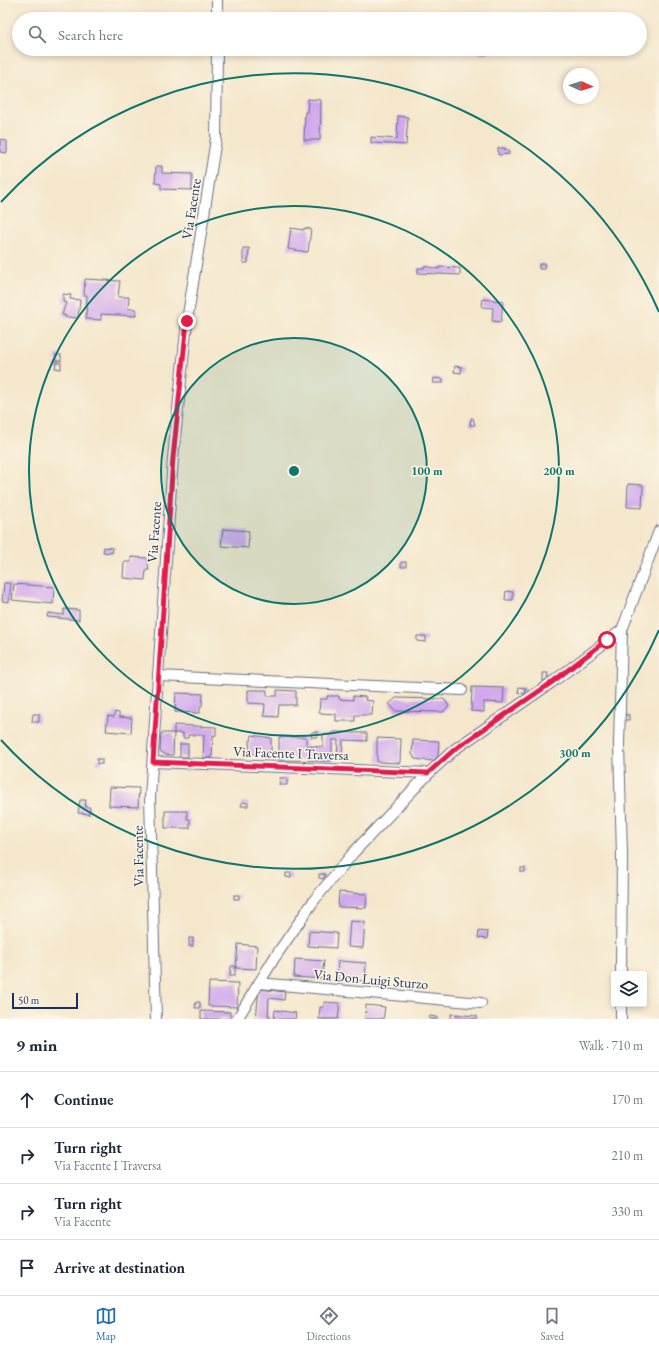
<!DOCTYPE html>
<html lang="en">
<head>
<meta charset="utf-8">
<style>
  :root { --surface:#fff; --page:#f2f2f3; --text:#1f2937; --muted:#747a83; --line:#e0e1e3; --accent:#1f6fb2 }
  body { margin:0; font-family:"EB Garamond",serif; background:var(--page); color:var(--text) }
  .controls { position:absolute; right:12px; bottom:12px; display:grid; overflow:hidden; border-radius:4px; box-shadow:0 2px 6px #0003 }
  .controls button { width:36px; height:36px; display:grid; place-items:center; padding:0; border:0; border-bottom:1px solid var(--line); background:var(--surface); color:var(--text); font:20px sans-serif }
  .compass { position:absolute; left:563px; top:68px; width:36px; height:36px; border-radius:50%; background:var(--surface); box-shadow:0 2px 6px #0003; rotate:93deg }
  .scale { position:absolute; left:12px; bottom:10px; width:66px; box-sizing:border-box; padding-left:4px; border:2px solid #1b2f5e; border-top:0; font-size:11px; line-height:14px; white-space:nowrap; color:#1b2f5e; -webkit-text-stroke:3px #fcf5e5; paint-order:stroke }
  .stop { position:absolute; width:12px; height:12px; margin:-9px; border:3px solid #e11d48; border-radius:50%; background:#fff }
  .stop.end { background:#e11d48; border-color:#fff; box-shadow:0 1px 4px #0008 }
  .list { margin:0; padding:0; list-style:none }
  h2 { display:flex; justify-content:space-between; align-items:center; height:52px; margin:0; padding:0 16px; font-size:17px }
  h2 small { font-size:13px; font-weight:400; color:var(--muted) }
  .list li { display:grid; grid-template-columns:26px 1fr auto; gap:12px; align-items:center; box-sizing:border-box; height:56px; padding:0 16px; border-top:1px solid var(--line) }
  .list b { display:block; font-size:15px; white-space:nowrap }
  .list p { margin:0; font-size:13px; white-space:nowrap; color:var(--muted) }
  .list em { font-size:13px; font-style:normal; color:var(--muted) }
  .icon { flex:none; width:22px; height:22px; fill:none; stroke:currentColor; stroke-width:2; stroke-linecap:round; stroke-linejoin:round }
  .map { position:relative; flex:none; width:659px; height:1019px; overflow:hidden }
  .search { position:absolute; background:var(--surface); box-shadow:0 2px 6px #0003; left:12px; right:12px; top:12px; height:44px; display:flex; align-items:center; gap:10px; box-sizing:border-box; padding:0 14px; border-radius:22px; color:var(--muted); font-size:15px }
  .sheet { height:276px; background:var(--surface) }
  nav { display:flex; justify-content:space-around; align-items:center; box-sizing:border-box; height:56px; border-top:1px solid var(--line); background:var(--surface); font-size:11px; color:var(--muted) }
  nav a { display:grid; justify-items:center; gap:2px }
  nav .on { color:var(--accent) }
  .map>svg:first-child { display:block }
  .building { fill:#d1a8ee }
  .lines { fill:none; stroke-linecap:round; stroke-linejoin:round }
  .minor-casing { stroke:#676f84; stroke-width:12 }
  .minor { stroke:#fff; stroke-width:10 }
  .route { stroke:#e11d48; stroke-width:5 }
  .ring { fill:none; stroke:#0f766e; stroke-width:2 }
  .labels { text-anchor:middle; dominant-baseline:central; stroke-width:3; stroke-linejoin:round; paint-order:stroke }
  .street-label { font-size:14px; fill:#1b2f5e; stroke:#fcf5e5 }
  .centre { fill:#0f766e; stroke:#fcf5e5; stroke-width:2 }
  .ring-label { font-size:12px; text-anchor:middle; font-weight:bold; fill:#0f766e; stroke:#fcf5e5; stroke-width:3; stroke-linejoin:round; paint-order:stroke }
</style>
</head>
<body>
<div class="map">
<svg width="659" height="1019" viewBox="0 0 659 1019">
  <rect width="100%" height="100%" fill="#fcf5e5"/>
  <filter id="ink" filterUnits="userSpaceOnUse"><feTurbulence type="fractalNoise" baseFrequency=".025" numOctaves="2"/><feDisplacementMap in="SourceGraphic" scale="8" xChannelSelector="R" yChannelSelector="G"/><feConvolveMatrix kernelMatrix="1 2 1 2 8 2 1 2 1" color-interpolation-filters="sRGB"/></filter>
  <filter id="wash" filterUnits="userSpaceOnUse"><feTurbulence type="fractalNoise" baseFrequency=".012" numOctaves="4" result="noise"/><feDisplacementMap in="SourceGraphic" scale="16" xChannelSelector="R" yChannelSelector="G"/><feGaussianBlur stdDeviation="0.9" result="paint"/><feColorMatrix in="noise" values="0 0 0 0 0 0 0 0 0 0 0 0 0 0 0 0 0 1.4 0 .05"/><feComposite in="paint" operator="in"/></filter>
  <g filter="url(#wash)">
    <rect width="100%" height="100%" fill="#f4e7cc"/>
    <g id="blocks">
      <g class="building">
        <polygon points="479,49 488,49 488,54 480,55"/>
        <polygon points="308,99 321,100 320,140 304,140 305,112 307,112"/>
        <polygon points="398,116 408,117 406,145 371,143 371,137 397,139"/>
        <polygon points="0,139 7,141 7,153 0,152"/>
        <polygon points="498,148 505,148 505,150 508,150 509,154 498,155"/>
        <polygon points="156,166 162,166 162,173 192,174 192,190 161,189 161,184 155,183"/>
        <polygon points="291,228 304,230 304,228 311,229 308,252 288,249"/>
        <polygon points="243,248 249,248 248,263 243,263"/>
        <polygon points="539,264 545,264 544,269 539,269"/>
        <polygon points="424,266 439,269 439,267 460,268 460,275 418,273 418,268 424,268"/>
        <polygon points="85,279 120,281 118,297 129,297 128,309 136,309 136,316 101,314 101,320 86,319 87,295 84,295"/>
        <polygon points="63,294 71,295 70,299 80,300 78,318 65,317 65,315 62,315 66,302 63,302"/>
        <polygon points="483,299 503,301 501,322 492,321 493,308 482,307"/>
        <rect x="56" y="355" width="5" height="6"/>
        <polygon points="56,363 61,363 61,369 55,368"/>
        <polygon points="455,366 462,367 461,373 454,372"/>
        <polygon points="434,378 443,379 443,383 433,383"/>
        <polygon points="471,418 473,418 475,425 470,425"/>
        <polygon points="628,484 643,485 642,508 627,507"/>
        <polygon points="223,529 249,531 248,548 221,546"/>
        <polygon points="104,547 113,548 112,553 103,552"/>
        <polygon points="131,557 147,558 149,570 146,570 145,580 123,578 124,562 131,562"/>
        <rect x="401" y="562" width="5" height="5"/>
        <polygon points="4,583 11,583 9,602 2,601"/>
        <polygon points="14,584 54,587 53,604 12,600"/>
        <polygon points="506,591 513,592 513,600 505,600"/>
        <polygon points="64,609 79,610 79,620 47,617 48,613 64,615"/>
        <polygon points="417,636 426,636 426,642 417,641"/>
        <polygon points="543,673 548,673 547,681 543,681"/>
        <polygon points="472,687 504,688 503,703 484,702 484,712 471,711"/>
        <polygon points="519,687 526,688 525,694 518,692"/>
        <polygon points="248,690 267,690 267,696 277,696 277,690 296,691 296,705 279,705 278,717 264,716 265,704 248,703"/>
        <polygon points="176,693 203,694 202,706 200,706 200,713 175,712"/>
        <polygon points="327,696 339,696 339,699 353,700 353,696 366,697 365,700 373,701 372,715 355,715 355,721 336,721 336,714 319,713 320,699 327,699"/>
        <polygon points="396,698 444,699 449,706 443,712 396,711 389,704"/>
        <polygon points="115,712 119,713 119,717 132,718 131,733 106,731 108,716 114,717"/>
        <polygon points="33,714 39,714 39,722 32,722"/>
        <rect x="624" y="715" width="5" height="5"/>
        <polygon points="174,725 216,727 216,735 213,736 212,758 203,758 204,735 188,735 188,738 183,738 183,733 174,733"/>
        <polygon points="312,732 318,732 318,737 311,737"/>
        <polygon points="332,732 367,733 367,741 343,740 342,758 337,758 338,740 332,740 332,761 279,760 279,737 306,737 306,746 323,747 323,734 332,735"/>
        <polygon points="161,733 174,733 173,755 166,755 160,751"/>
        <polygon points="252,735 271,738 271,755 265,755 266,752 257,752 257,754 250,754 249,741 251,741"/>
        <polygon points="377,738 401,739 400,763 377,762"/>
        <polygon points="413,740 439,741 438,756 433,761 415,759 412,754"/>
        <rect x="180" y="744" width="8" height="13"/>
        <rect x="97" y="759" width="5" height="5"/>
        <polygon points="280,778 287,778 287,785 279,785"/>
        <polygon points="110,787 139,788 138,807 109,806"/>
        <polygon points="80,800 86,800 85,807 90,807 89,814 78,813"/>
        <polygon points="242,802 248,803 248,806 241,806"/>
        <polygon points="165,811 187,811 187,819 190,819 190,828 165,828"/>
        <rect x="521" y="868" width="4" height="4"/>
        <polygon points="286,873 291,873 291,878 286,877"/>
        <polygon points="319,874 325,874 324,879 319,878"/>
        <polygon points="339,892 367,894 366,908 338,907"/>
        <rect x="234" y="895" width="5" height="4"/>
        <polygon points="350,921 365,922 363,948 348,947"/>
        <polygon points="309,931 337,933 336,948 308,946"/>
        <polygon points="479,931 488,932 487,939 478,938"/>
        <rect x="189" y="938" width="4" height="8"/>
        <polygon points="238,944 257,946 256,969 236,968"/>
        <polygon points="295,959 324,961 322,979 294,977"/>
        <polygon points="338,961 366,963 365,981 337,979"/>
        <polygon points="231,966 235,966 235,976 230,976"/>
        <polygon points="209,982 238,983 237,1007 208,1006"/>
        <polygon points="259,989 285,992 284,1000 269,998 268,1016 270,1016 270,1019 256,1019"/>
        <polygon points="196,1002 200,1002 200,1008 195,1008"/>
        <polygon points="325,1002 340,1003 338,1019 319,1019 320,1007 324,1007"/>
        <polygon points="366,1005 385,1007 383,1019 365,1019"/>
        <polygon points="275,1010 296,1013 295,1019 274,1019"/>
        <polygon points="201,1011 230,1012 230,1019 201,1019"/>
        <polygon points="451,1014 477,1016 477,1019 451,1019"/>
        <polygon points="430,1016 437,1017 437,1019 429,1019"/>
      </g>
    </g>
  </g>
  <g filter="url(#ink)">
    <use href="#blocks" fill-opacity="0" stroke="#676f84" stroke-width="1"/>
    <g class="lines">
      <g class="minor-casing">
        <g id="minor">
          <polyline points="217,19 217,0"/>
          <polyline points="158,676 462,690"/>
          <polyline points="153,762 429,773"/>
          <polyline points="621,974 622,855 619,744 622,630"/>
          <polyline points="259,983 481,1003"/>
          <polyline points="156,1019 150,798 158,676 173,458 187,321 216,139 217,49"/>
          <polyline points="237,1019 275,957 315,899 354,852 429,773 455,749 551,683 622,630 659,531"/>
          <polyline points="621,1019 621,1004"/>
        </g>
      </g>
      <use href="#minor" class="minor"/>
    </g>
  </g>
  <g class="lines" filter="url(#ink)">
    <polyline class="route" points="187,321 173,458 153,762 428,773 455,749 551,683 607,640"/>
  </g>
  <circle cx="294" cy="471" r="133" fill="#0f766e" fill-opacity=".12"/>
  <g class="ring">
    <circle cx="294" cy="471" r="133"/>
    <circle cx="294" cy="471" r="265"/>
    <path d="M659 630A398 398 0 0 1 1 740M1 202A398 398 0 0 1 659 312"/>
  </g>
  <g class="labels">
    <g class="street-label">
      <text transform="translate(191 209) rotate(-81)">Via Facente</text>
      <text transform="translate(154 532) rotate(-86)">Via Facente</text>
      <text transform="translate(291 753) rotate(2)">Via Facente I Traversa</text>
      <text transform="translate(138 856) rotate(-91)">Via Facente</text>
      <text transform="translate(371 979) rotate(5)">Via Don Luigi Sturzo</text>
    </g>
  </g>
  <circle cx="294" cy="471" r="6" class="centre"/>
  <g class="ring-label">
    <text x="427" y="475">100 m</text>
    <text x="559" y="475">200 m</text>
    <text x="575" y="757">300 m</text>
  </g>
</svg>
<div class="controls">
<button><svg class="icon" aria-label="layers" viewBox="0 0 24 24"><path d="M12 4l9 5-9 5-9-5zM3 14l9 5 9-5"/></svg></button>
</div>
<svg class="compass" viewBox="-18 -18 36 36"><path d="M0-13l5 13h-10z" fill="#e53935"/><path d="M0 13l5-13h-10z" fill="#747a83"/></svg>
<div class="scale">50 m</div>
<div class="stop" style="left:607px;top:640px"></div>
<div class="stop end" style="left:187px;top:321px"></div>
<div class="search"><svg class="icon" aria-label="search" viewBox="0 0 24 24"><circle cx="10" cy="10" r="6"/><path d="M15 15l6 6"/></svg>Search here</div>
</div>
<section class="sheet">
<h2>9 min<small>Walk · 710 m</small></h2>
<ul class="list">
<li><svg class="icon" aria-label="ahead" viewBox="0 0 24 24"><path d="M12 20V5M6 11l6-6 6 6"/></svg><div><b>Continue</b></div><em>170 m</em></li>
<li><svg class="icon" aria-label="right" viewBox="0 0 24 24"><path d="M7 20v-9h11M14 6l5 5-5 5"/></svg><div><b>Turn right</b><p>Via Facente I Traversa</p></div><em>210 m</em></li>
<li><svg class="icon" aria-label="right" viewBox="0 0 24 24"><path d="M7 20v-9h11M14 6l5 5-5 5"/></svg><div><b>Turn right</b><p>Via Facente</p></div><em>330 m</em></li>
<li><svg class="icon" aria-label="arrive" viewBox="0 0 24 24"><path d="M6 21V4h12l-3 4 3 4H6"/></svg><div><b>Arrive at destination</b></div></li>
</ul>
</section>
<nav>
<a class="on"><svg class="icon" aria-label="map" viewBox="0 0 24 24"><path d="M3 6l6-2 6 2 6-2v14l-6 2-6-2-6 2zM9 4v14M15 6v14"/></svg>Map</a>
<a><svg class="icon" aria-label="directions" viewBox="0 0 24 24"><path d="M12 3l9 9-9 9-9-9zM9 14v-3h6M13 9l2 2-2 2"/></svg>Directions</a>
<a><svg class="icon" aria-label="saved" viewBox="0 0 24 24"><path d="M7 4h10v16l-5-4-5 4z"/></svg>Saved</a>
</nav>
</body>
</html>
